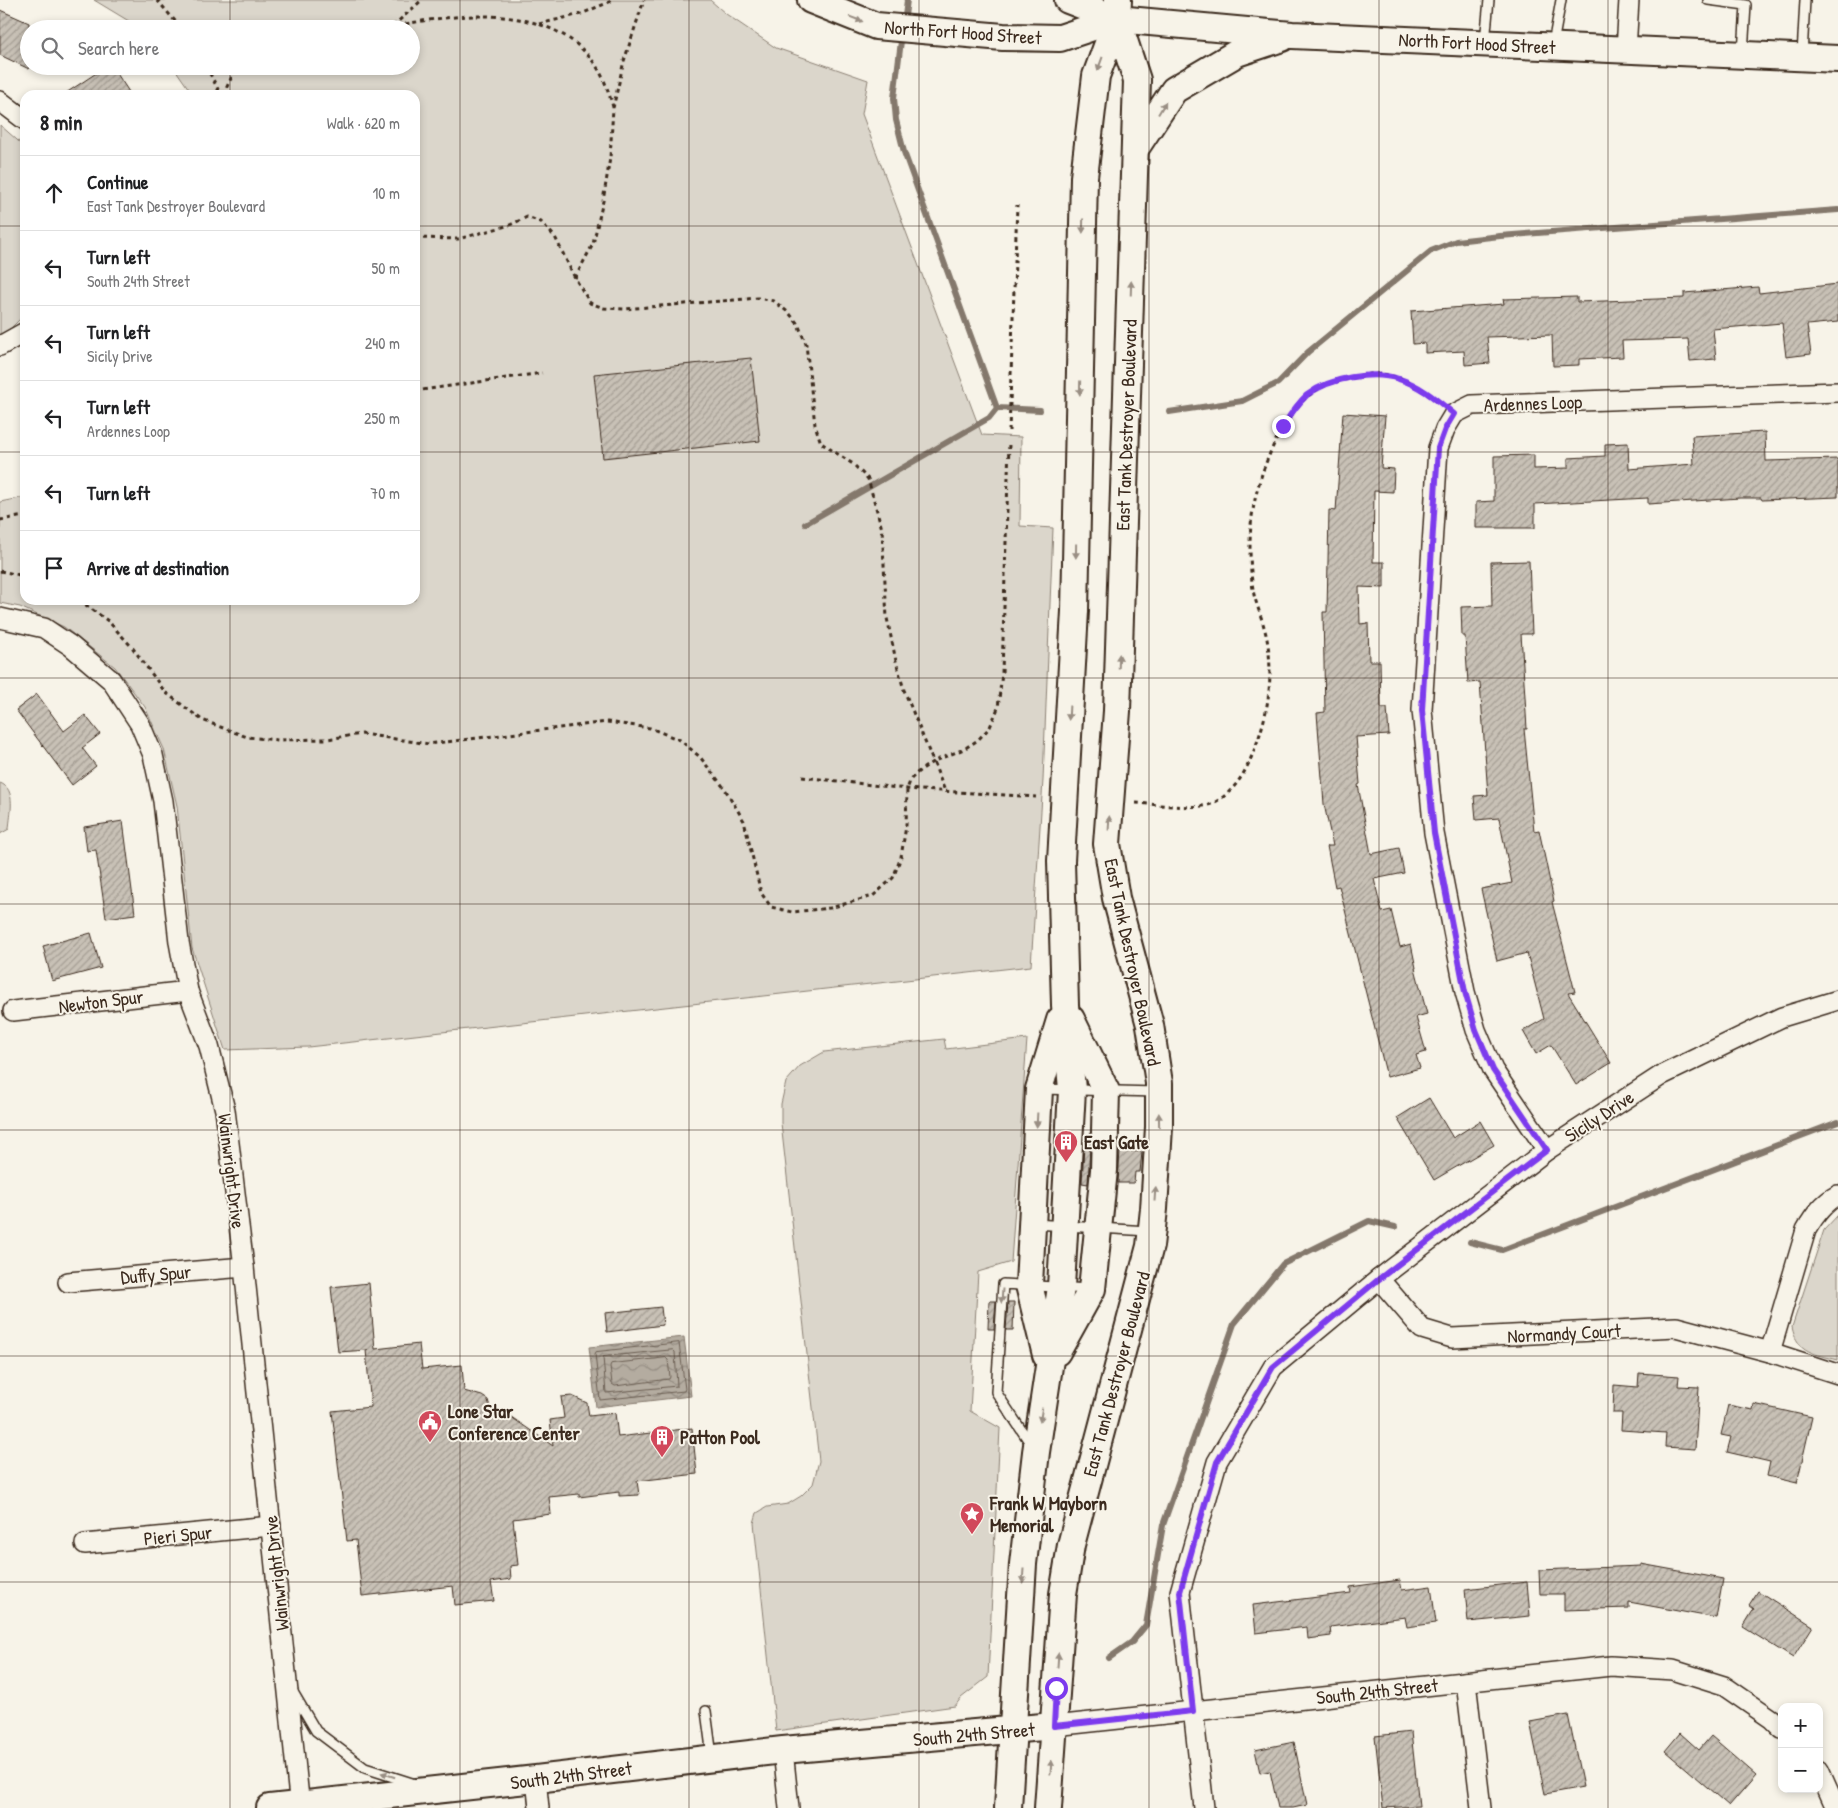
<!DOCTYPE html>
<html lang="en">
<head>
<meta charset="utf-8">
<style>
  :root { --surface:#fff; --page:#f6f6f6; --text:#202124; --muted:#757577; --line:#e0e0e0 }
  body { margin:0; font-family:"Patrick Hand",sans-serif; background:var(--page); color:var(--text) }
  .controls { position:absolute; right:15px; bottom:15px; display:grid; overflow:hidden; border-radius:10px; box-shadow:0 2px 8px #0003 }
  .controls button { width:45px; height:45px; display:grid; place-items:center; padding:0; border:0; border-bottom:1px solid var(--line); background:var(--surface); color:var(--text); font:25px sans-serif }
  .stop { position:absolute; width:15px; height:15px; margin:-11px; border:4px solid #7c3aed; border-radius:50%; background:#fff }
  .stop.end { background:#7c3aed; border-color:#fff; box-shadow:0 1px 5px #0008 }
  .list { margin:0; padding:0; list-style:none }
  h2 { display:flex; justify-content:space-between; align-items:center; height:65px; margin:0; padding:0 20px; font-size:21px }
  h2 small { font-size:16px; font-weight:400; color:var(--muted) }
  .list li { display:grid; grid-template-columns:32px 1fr auto; gap:15px; align-items:center; box-sizing:border-box; height:75px; padding:0 20px; border-top:1px solid var(--line) }
  .list b { display:block; font-size:19px; white-space:nowrap }
  .list p { margin:0; font-size:16px; white-space:nowrap; color:var(--muted) }
  .list em { font-size:16px; font-style:normal; color:var(--muted) }
  .icon { flex:none; width:28px; height:28px; fill:none; stroke:currentColor; stroke-width:2; stroke-linecap:round; stroke-linejoin:round }
  .map { position:relative; flex:none; width:1838px; height:1808px; overflow:hidden }
  .search { position:absolute; background:var(--surface); box-shadow:0 2px 8px #0003; left:20px; top:20px; width:400px; height:55px; display:flex; align-items:center; gap:12px; box-sizing:border-box; padding:0 18px; border-radius:28px; color:var(--muted); font-size:19px }
  .panel { position:absolute; background:var(--surface); box-shadow:0 2px 8px #0003; left:20px; top:90px; width:400px; height:515px; border-radius:15px }
  .map>svg:first-child { display:block }
  .green { fill:#dbd6cb; stroke:#8b8074 }
  .water { fill:url(#water-waves); stroke:#84786c }
  .lines { fill:none; stroke-linecap:round; stroke-linejoin:round }
  .shore { stroke:#6b5e52; stroke-width:1 }
  .stream { stroke:#84786c; stroke-width:6 }
  .building { fill:url(#building-hatch); stroke:#3b2a1e }
  .lane-casing { stroke:#3b2a1e; stroke-width:12 }
  .street-casing { stroke:#3b2a1e; stroke-width:22 }
  .secondary-casing { stroke:#3b2a1e; stroke-width:30 }
  .path { stroke:#3b2a1e; stroke-width:3; stroke-dasharray:4 4; stroke-linecap:butt }
  .lane { stroke:#f7f3e8; stroke-width:9 }
  .street { stroke:#f7f3e8; stroke-width:19 }
  .secondary { stroke:#f7f3e8; stroke-width:26 }
  .oneway { fill:#998e83 }
  .route { stroke:#7c3aed; stroke-width:6 }
  .grid { fill:none; stroke:#3b2a1e; stroke-width:1; stroke-opacity:0.55 }
  .labels { text-anchor:middle; dominant-baseline:central; stroke-width:4; stroke-linejoin:round; paint-order:stroke }
  .street-label { font-size:19px; fill:#3b2a1e; stroke:#f7f3e8 }
  .poi-label { font-size:19px; font-weight:bold; fill:#3b2a1e; stroke:#f7f3e8; text-anchor:start }
</style>
</head>
<body>
<div class="map">
<svg width="1838" height="1808" viewBox="0 0 1838 1808">
  <defs>
    <pattern id="water-waves" width="16" height="10" patternUnits="userSpaceOnUse" patternTransform="scale(1.25)"><rect width="16" height="10" fill="#b4aca0"/><path d="M0 5q4-4 8 0t8 0" fill="none" stroke="#948c82"/></pattern>
    <pattern id="building-hatch" width="6" height="6" patternUnits="userSpaceOnUse" patternTransform="scale(1.25)"><rect width="6" height="6" fill="#c8c1b6"/><path d="M-1 1l2-2M0 6l6-6M5 7l2-2" fill="none" stroke="#a49d93"/></pattern>
  </defs>
  <rect width="100%" height="100%" fill="#f7f3e8"/>
  <filter id="ink" filterUnits="userSpaceOnUse"><feTurbulence type="fractalNoise" baseFrequency=".02" numOctaves="2"/><feDisplacementMap in="SourceGraphic" scale="10" xChannelSelector="R" yChannelSelector="G"/><feConvolveMatrix kernelMatrix="1 2 1 2 8 2 1 2 1" color-interpolation-filters="sRGB"/></filter>
  <g filter="url(#ink)">
    <g class="green">
      <polygon points="94,0 710,0 726,14 776,48 868,80 862,114 982,435 1021,437 1020,526 1053,528 1043,780 1031,966 308,1047 225,1050 192,948 177,806 164,749 145,707 115,667 64,627 20,607 0,603 0,502 25,497 25,600 415,600 415,95 193,95 173,66 411,66 411,29 142,29"/>
      <polygon points="0,125 25,147 25,314 10,329 0,335"/>
      <path d="M0 783C17 789 10 814 9 829L0 834Z"/>
      <polygon points="944,1039 946,1049 1027,1039 1011,1262 978,1272 970,1411 1000,1428 988,1677 961,1698 955,1706 776,1731 754,1523 757,1513 767,1507 788,1504 801,1496 813,1484 819,1461 781,1123 781,1104 786,1082 800,1066 824,1052"/>
      <path d="M1838 1215V1360C1816 1354 1797 1353 1792 1327L1824 1230Z"/>
    </g>
    <polygon class="water" points="684,1337 691,1396 596,1407 589,1347"/>
    <g class="lines">
      <g class="shore">
        <polygon points="679,1343 685,1389 684,1391 600,1400 595,1354 596,1352"/>
        <polygon points="673,1350 675,1352 677,1386 606,1393 603,1357"/>
        <polygon points="666,1358 668,1360 670,1377 669,1379 615,1386 612,1384 610,1366 611,1364"/>
      </g>
      <g class="stream">
        <polyline points="905,16 907,0"/>
        <polyline points="901,41 894,98 896,120 904,152 997,408 1040,410"/>
        <polyline points="1169,412 1242,401 1278,383 1308,352 1431,251 1456,241 1500,236 1838,210"/>
        <polyline points="805,524 989,418 997,408"/>
        <polyline points="1470,1242 1502,1250 1838,1122"/>
        <polyline points="1109,1658 1132,1642 1146,1625 1163,1525 1234,1324 1283,1264 1369,1221 1395,1227"/>
      </g>
    </g>
    <g class="building">
      <polygon points="0,10 29,23 29,69 0,55"/>
      <polygon points="107,66 112,66 131,95 63,95"/>
      <polygon points="1838,284 1838,322 1807,325 1811,354 1786,357 1782,323 1713,329 1716,359 1690,361 1688,339 1622,341 1623,357 1579,359 1579,365 1553,366 1552,335 1487,337 1490,363 1465,365 1464,351 1425,353 1425,343 1413,344 1411,311 1504,304 1503,299 1577,297 1577,302 1684,298 1684,293 1758,287 1759,293"/>
      <polygon points="751,358 760,441 603,458 594,374"/>
      <polygon points="1343,413 1385,416 1381,468 1394,469 1393,492 1374,491 1373,562 1384,562 1384,588 1359,587 1360,624 1368,623 1369,661 1380,661 1381,708 1387,708 1389,735 1356,737 1360,784 1358,785 1371,854 1399,848 1404,873 1374,879 1382,912 1391,910 1400,947 1411,944 1416,968 1415,968 1427,1014 1416,1017 1426,1052 1416,1055 1420,1068 1387,1077 1339,886 1335,887 1327,846 1333,846 1324,804 1317,713 1325,712 1323,612 1327,612 1329,510 1336,511"/>
      <polygon points="1765,432 1766,461 1838,459 1838,497 1762,500 1761,498 1740,498 1648,504 1648,498 1535,504 1535,528 1476,528 1476,502 1494,501 1494,456 1534,455 1534,469 1568,468 1568,458 1605,456 1605,444 1628,443 1629,469 1694,464 1692,436"/>
      <polygon points="1529,561 1532,634 1521,634 1527,729 1524,729 1534,831 1539,830 1554,901 1552,902 1575,992 1568,993 1611,1063 1576,1085 1551,1045 1536,1054 1523,1031 1544,1019 1527,953 1497,961 1481,889 1512,883 1499,818 1476,820 1474,796 1488,795 1480,682 1468,683 1465,636 1462,636 1461,607 1492,606 1491,562"/>
      <polygon points="37,694 64,731 85,715 100,734 82,748 96,766 72,785 16,710"/>
      <polygon points="123,821 135,914 106,918 96,850 87,851 84,827"/>
      <polygon points="91,933 101,968 52,981 43,946"/>
      <polygon points="1429,1098 1453,1138 1480,1121 1494,1145 1434,1180 1397,1118"/>
      <polygon points="1084,1145 1090,1146 1088,1184 1082,1183"/>
      <polygon points="1120,1150 1142,1152 1140,1172 1135,1172 1134,1183 1118,1183"/>
      <polygon points="369,1283 375,1349 419,1344 422,1369 462,1365 464,1391 482,1396 488,1400 492,1414 504,1412 553,1446 550,1420 564,1418 561,1397 572,1396 587,1403 589,1416 615,1413 618,1437 692,1428 697,1474 637,1481 639,1495 619,1496 619,1492 579,1497 579,1494 549,1497 551,1514 513,1519 518,1565 510,1566 511,1579 491,1582 494,1601 455,1605 453,1586 362,1596 356,1540 347,1541 332,1411 371,1407 366,1350 368,1350 338,1352 331,1287"/>
      <polygon points="989,1301 996,1301 994,1329 988,1329"/>
      <polygon points="1008,1302 1014,1302 1013,1330 1006,1330"/>
      <polygon points="661,1307 663,1325 607,1332 605,1313"/>
      <polygon points="1639,1373 1679,1376 1678,1386 1699,1387 1695,1449 1665,1447 1666,1433 1621,1430 1622,1413 1613,1413 1614,1385 1638,1387"/>
      <polygon points="1754,1404 1812,1417 1797,1483 1767,1476 1770,1462 1727,1452 1731,1437 1721,1435 1728,1405 1753,1410"/>
      <polygon points="1641,1564 1723,1579 1716,1618 1629,1602 1629,1608 1564,1610 1564,1594 1540,1594 1539,1570 1641,1566"/>
      <polygon points="1400,1580 1402,1590 1431,1586 1436,1623 1407,1627 1405,1617 1330,1627 1331,1636 1308,1639 1307,1627 1256,1633 1253,1605 1351,1593 1350,1587"/>
      <polygon points="1527,1582 1530,1616 1468,1622 1465,1589"/>
      <polygon points="1758,1591 1813,1626 1793,1658 1743,1627 1754,1609 1749,1605"/>
      <polygon points="1568,1715 1583,1787 1545,1794 1530,1722"/>
      <polygon points="1411,1732 1419,1806 1383,1808 1375,1736"/>
      <polygon points="1680,1733 1699,1750 1711,1736 1756,1775 1729,1806 1665,1751"/>
      <polygon points="1294,1742 1307,1805 1293,1808 1278,1808 1270,1771 1260,1773 1255,1750"/>
    </g>
    <g class="lines">
      <g class="lane-casing">
        <g id="lane">
          <polyline points="1708,0 1746,5 1743,53"/>
          <polyline points="1485,42 1489,0"/>
          <polyline points="1553,44 1561,0"/>
          <polyline points="1802,55 1805,0"/>
          <polyline points="1042,1089 1156,1092"/>
          <polyline points="1034,1224 1148,1231"/>
          <polyline points="1032,1446 996,1392 1003,1284 1090,1289"/>
          <polyline points="293,1692 316,1731 365,1768 412,1783"/>
          <polyline points="706,1711 712,1756"/>
        </g>
      </g>
      <g class="street-casing">
        <g id="street">
          <polyline points="1626,50 1629,0"/>
          <polyline points="0,101 25,120"/>
          <polyline points="0,346 25,332"/>
          <polyline points="0,618 44,628 71,646 111,680 140,724 153,755 163,801 179,942 188,991 209,1046 225,1110 244,1267 300,1808"/>
          <polyline points="13,1011 188,991"/>
          <polyline points="1547,1150 1493,1070 1476,1030 1465,992 1434,833 1422,710 1438,448 1445,429 1454,414 1472,405 1838,392"/>
          <polyline points="1379,1279 1422,1329 1452,1338 1676,1327 1770,1352 1838,1374"/>
          <polyline points="68,1282 244,1267"/>
          <path d="M1770 1352 1806 1230C1814 1216 1823 1203 1838 1195"/>
          <polyline points="85,1544 271,1526"/>
          <polyline points="1466,1682 1481,1808"/>
          <polyline points="1054,1726 1611,1666 1673,1670 1724,1686 1772,1719 1782,1729"/>
          <polyline points="783,1750 789,1808"/>
          <polyline points="1819,1770 1836,1808"/>
          <polyline points="536,1779 539,1808"/>
          <polyline points="1204,1808 1180,1592 1217,1462 1273,1367 1379,1279 1547,1150 1662,1075 1782,1017 1838,1000"/>
        </g>
      </g>
      <g class="secondary-casing">
        <g id="secondary">
          <polyline points="811,0 876,26 1003,37 1060,38 1117,19"/>
          <polyline points="1068,0 1117,19 1292,35 1838,59"/>
          <polyline points="1135,149 1174,90 1237,53 1282,38"/>
          <polyline points="1057,1352 1092,1289 1104,1170 1106,1091 1071,1019"/>
          <polyline points="1046,1355 1029,1285 1039,1089 1060,1020"/>
          <polyline points="270,1808 536,1779 783,1750 1054,1726"/>
          <polyline points="1008,1808 1023,1564 1036,1452 1061,1287 1072,1090 1065,1005 1061,861 1075,611 1084,177 1096,76 1117,19 1118,0"/>
          <polyline points="1048,1808 1063,1594 1071,1545 1150,1246 1154,1209 1159,1127 1159,1083 1150,1025 1116,898 1107,844 1117,711 1137,80 1117,19"/>
        </g>
      </g>
      <g class="path">
        <polyline points="157,0 182,29"/>
        <polyline points="539,24 581,14 614,0"/>
        <polyline points="393,26 422,0"/>
        <path d="M382 29C447 14 544 0 591 59 603 73 608 90 613 107"/>
        <polyline points="206,66 221,95"/>
        <polyline points="223,95 237,66"/>
        <polyline points="415,238 458,239 510,225 527,217 541,222 555,237 575,278 590,303 604,308 624,309 758,298 774,301 789,313 798,324 806,344 815,425 821,443 853,464 868,479 882,529 887,618 896,661 904,690 945,791"/>
        <polyline points="575,278 593,244 603,201 610,158 613,108 624,61 644,0"/>
        <polyline points="415,391 542,373"/>
        <polyline points="1009,431 1017,205"/>
        <polyline points="0,520 25,516"/>
        <polyline points="0,571 25,576"/>
        <polyline points="79,600 108,621 132,647 165,692 202,720 247,737 278,740 327,739 362,734 429,744 607,722 650,728 680,740 700,757 725,789 744,821 761,893 771,907 792,912 830,908 873,896 893,878 901,857 906,826 907,789 911,779 918,772 934,761 964,749 978,740 990,727 998,708 1002,673 1009,443"/>
        <polyline points="802,777 907,789 1036,797"/>
        <path d="M1136 803C1154 804 1195 810 1211 804 1232 795 1245 774 1253 753 1268 717 1274 678 1267 639 1264 624 1258 609 1254 595 1251 579 1250 562 1250 546 1250 506 1261 469 1279 434 1293 407 1311 386 1342 380 1352 378 1362 375 1372 374 1397 373 1422 388 1440 403"/>
      </g>
      <use href="#lane" class="lane"/>
      <use href="#street" class="street"/>
      <use href="#secondary" class="secondary"/>
    </g>
    <defs><path id="oneway-solid" d="M-6-.8H1V-3.2L6.5 0L1 3.2V.8H-6Z" transform="scale(1.25)"/></defs>
    <g class="oneway">
      <use href="#oneway-solid" transform="translate(856 19) rotate(21)"/>
      <use href="#oneway-solid" transform="translate(1100 64) rotate(110)"/>
      <use href="#oneway-solid" transform="translate(1162 108) rotate(-59)"/>
      <use href="#oneway-solid" transform="translate(1083 226) rotate(91)"/>
      <use href="#oneway-solid" transform="translate(1131 288) rotate(-88)"/>
      <use href="#oneway-solid" transform="translate(1080 388) rotate(91)"/>
      <use href="#oneway-solid" transform="translate(1076 551) rotate(91)"/>
      <use href="#oneway-solid" transform="translate(1119 661) rotate(-88)"/>
      <use href="#oneway-solid" transform="translate(1069 713) rotate(93)"/>
      <use href="#oneway-solid" transform="translate(1109 823) rotate(-87)"/>
      <use href="#oneway-solid" transform="translate(1037 1120) rotate(93)"/>
      <use href="#oneway-solid" transform="translate(1159 1120) rotate(-91)"/>
      <use href="#oneway-solid" transform="translate(1155 1194) rotate(-86)"/>
      <use href="#oneway-solid" transform="translate(1002 1296) rotate(94)"/>
      <use href="#oneway-solid" transform="translate(1041 1415) rotate(99)"/>
      <use href="#oneway-solid" transform="translate(1023 1576) rotate(94)"/>
      <use href="#oneway-solid" transform="translate(1058 1660) rotate(-86)"/>
      <use href="#oneway-solid" transform="translate(1051 1767) rotate(-86)"/>
      <use href="#oneway-solid" transform="translate(388 1775) rotate(-162)"/>
    </g>
  </g>
  <g class="lines" filter="url(#ink)">
    <path class="route" d="M1056 1688 1054 1726 1193 1711 1180 1592 1217 1462 1273 1367 1379 1279 1547 1150 1493 1070 1476 1030 1465 992 1434 833 1422 710 1438 448 1445 429 1454 414C1438 401 1420 385 1399 379 1373 370 1329 378 1307 395 1297 404 1290 415 1283 426"/>
  </g>
  <path class="grid" d="M230 0V29M460 0V1808M689 0V1808M919 0V1808M1149 0V1808M1379 0V1808M1608 0V1808M230 66V95M0 226H25M415 226H1838M0 452H25M415 452H1838M230 600V1808M0 678H1838M0 904H1838M0 1130H1838M0 1356H1838M0 1582H1838"/>
  <defs>
    <g id="building-pin" transform="scale(1.25)"><path d="M0 17L-7.5 6A9.5 9.5 0 1 1 7.5 6Z" fill="#d1495b" stroke="#f7f3e8"/><path d="M-4-6H4V6H1V3H-1V6H-4ZM-2.5-4.3h1.7v1.8h-1.7ZM.8-4.3h1.7v1.8H.8ZM-2.5-1h1.7V.8h-1.7ZM.8-1h1.7V.8H.8Z" fill="#fff"/></g>
    <g id="civic-pin" transform="scale(1.25)"><path d="M0 17L-7.5 6A9.5 9.5 0 1 1 7.5 6Z" fill="#d1495b" stroke="#f7f3e8"/><path d="M-.6-6.5H3V-4.5H.6V-3L4-1V1h2V6H-6V1h2V-1L-.6-3ZM-1.2 2.5V6h2.4V2.5Z" fill="#fff"/></g>
    <g id="sight-pin" transform="scale(1.25)"><path d="M0 17L-7.5 6A9.5 9.5 0 1 1 7.5 6Z" fill="#d1495b" stroke="#f7f3e8"/><path d="M0-6L1.8-2.2L6-1.7L2.9 1.2L3.7 5.4L0 3.3L-3.7 5.4L-2.9 1.2L-6-1.7L-1.8-2.2Z" fill="#fff"/></g>
  </defs>
  <g fill-rule="evenodd">
    <use href="#building-pin" x="1066" y="1142"/>
    <use href="#civic-pin" x="430" y="1422"/>
    <use href="#building-pin" x="662" y="1437"/>
    <use href="#sight-pin" x="972" y="1514"/>
  </g>
  <g class="labels">
    <g class="street-label">
      <text transform="translate(963 32) rotate(4)">North Fort Hood Street</text>
      <text transform="translate(1477 43) rotate(3)">North Fort Hood Street</text>
      <text transform="translate(1533 403) rotate(-2)">Ardennes Loop</text>
      <text transform="translate(1126 425) rotate(-88)">East Tank Destroyer Boulevard</text>
      <text transform="translate(1133 962) rotate(78)">East Tank Destroyer Boulevard</text>
      <text transform="translate(101 1001) rotate(-7)">Newton Spur</text>
      <text transform="translate(1599 1116) rotate(-33)">Sicily Drive</text>
      <text transform="translate(232 1171) rotate(83)">Wainwright Drive</text>
      <text transform="translate(156 1274) rotate(-5)">Duffy Spur</text>
      <text transform="translate(1564 1333) rotate(-3)">Normandy Court</text>
      <text transform="translate(1116 1374) rotate(-75)">East Tank Destroyer Boulevard</text>
      <text transform="translate(178 1535) rotate(-6)">Pieri Spur</text>
      <text transform="translate(276 1573) rotate(-96)">Wainwright Drive</text>
      <text transform="translate(1377 1691) rotate(-6)">South 24th Street</text>
      <text transform="translate(974 1734) rotate(-5)">South 24th Street</text>
      <text transform="translate(571 1775) rotate(-7)">South 24th Street</text>
    </g>
    <g class="poi-label">
      <text x="1084" y="1142">East Gate</text>
      <text x="448" y="1411">Lone Star<tspan x="448" dy="22">Conference Center</tspan></text>
      <text x="680" y="1437">Patton Pool</text>
      <text x="990" y="1503">Frank W Mayborn<tspan x="990" dy="22">Memorial</tspan></text>
    </g>
  </g>
</svg>
<div class="controls">
<button>+</button>
<button>−</button>
</div>
<div class="stop" style="left:1056px;top:1688px"></div>
<div class="stop end" style="left:1283px;top:426px"></div>
<div class="search"><svg class="icon" aria-label="search" viewBox="0 0 24 24"><circle cx="10" cy="10" r="6"/><path d="M15 15l6 6"/></svg>Search here</div>
<section class="panel">
<h2>8 min<small>Walk · 620 m</small></h2>
<ul class="list">
<li><svg class="icon" aria-label="ahead" viewBox="0 0 24 24"><path d="M12 20V5M6 11l6-6 6 6"/></svg><div><b>Continue</b><p>East Tank Destroyer Boulevard</p></div><em>10 m</em></li>
<li><svg class="icon" aria-label="left" viewBox="0 0 24 24"><path d="M17 20v-9H6M10 6l-5 5 5 5"/></svg><div><b>Turn left</b><p>South 24th Street</p></div><em>50 m</em></li>
<li><svg class="icon" aria-label="left" viewBox="0 0 24 24"><path d="M17 20v-9H6M10 6l-5 5 5 5"/></svg><div><b>Turn left</b><p>Sicily Drive</p></div><em>240 m</em></li>
<li><svg class="icon" aria-label="left" viewBox="0 0 24 24"><path d="M17 20v-9H6M10 6l-5 5 5 5"/></svg><div><b>Turn left</b><p>Ardennes Loop</p></div><em>250 m</em></li>
<li><svg class="icon" aria-label="left" viewBox="0 0 24 24"><path d="M17 20v-9H6M10 6l-5 5 5 5"/></svg><div><b>Turn left</b></div><em>70 m</em></li>
<li><svg class="icon" aria-label="arrive" viewBox="0 0 24 24"><path d="M6 21V4h12l-3 4 3 4H6"/></svg><div><b>Arrive at destination</b></div></li>
</ul>
</section>
</div>
</body>
</html>
